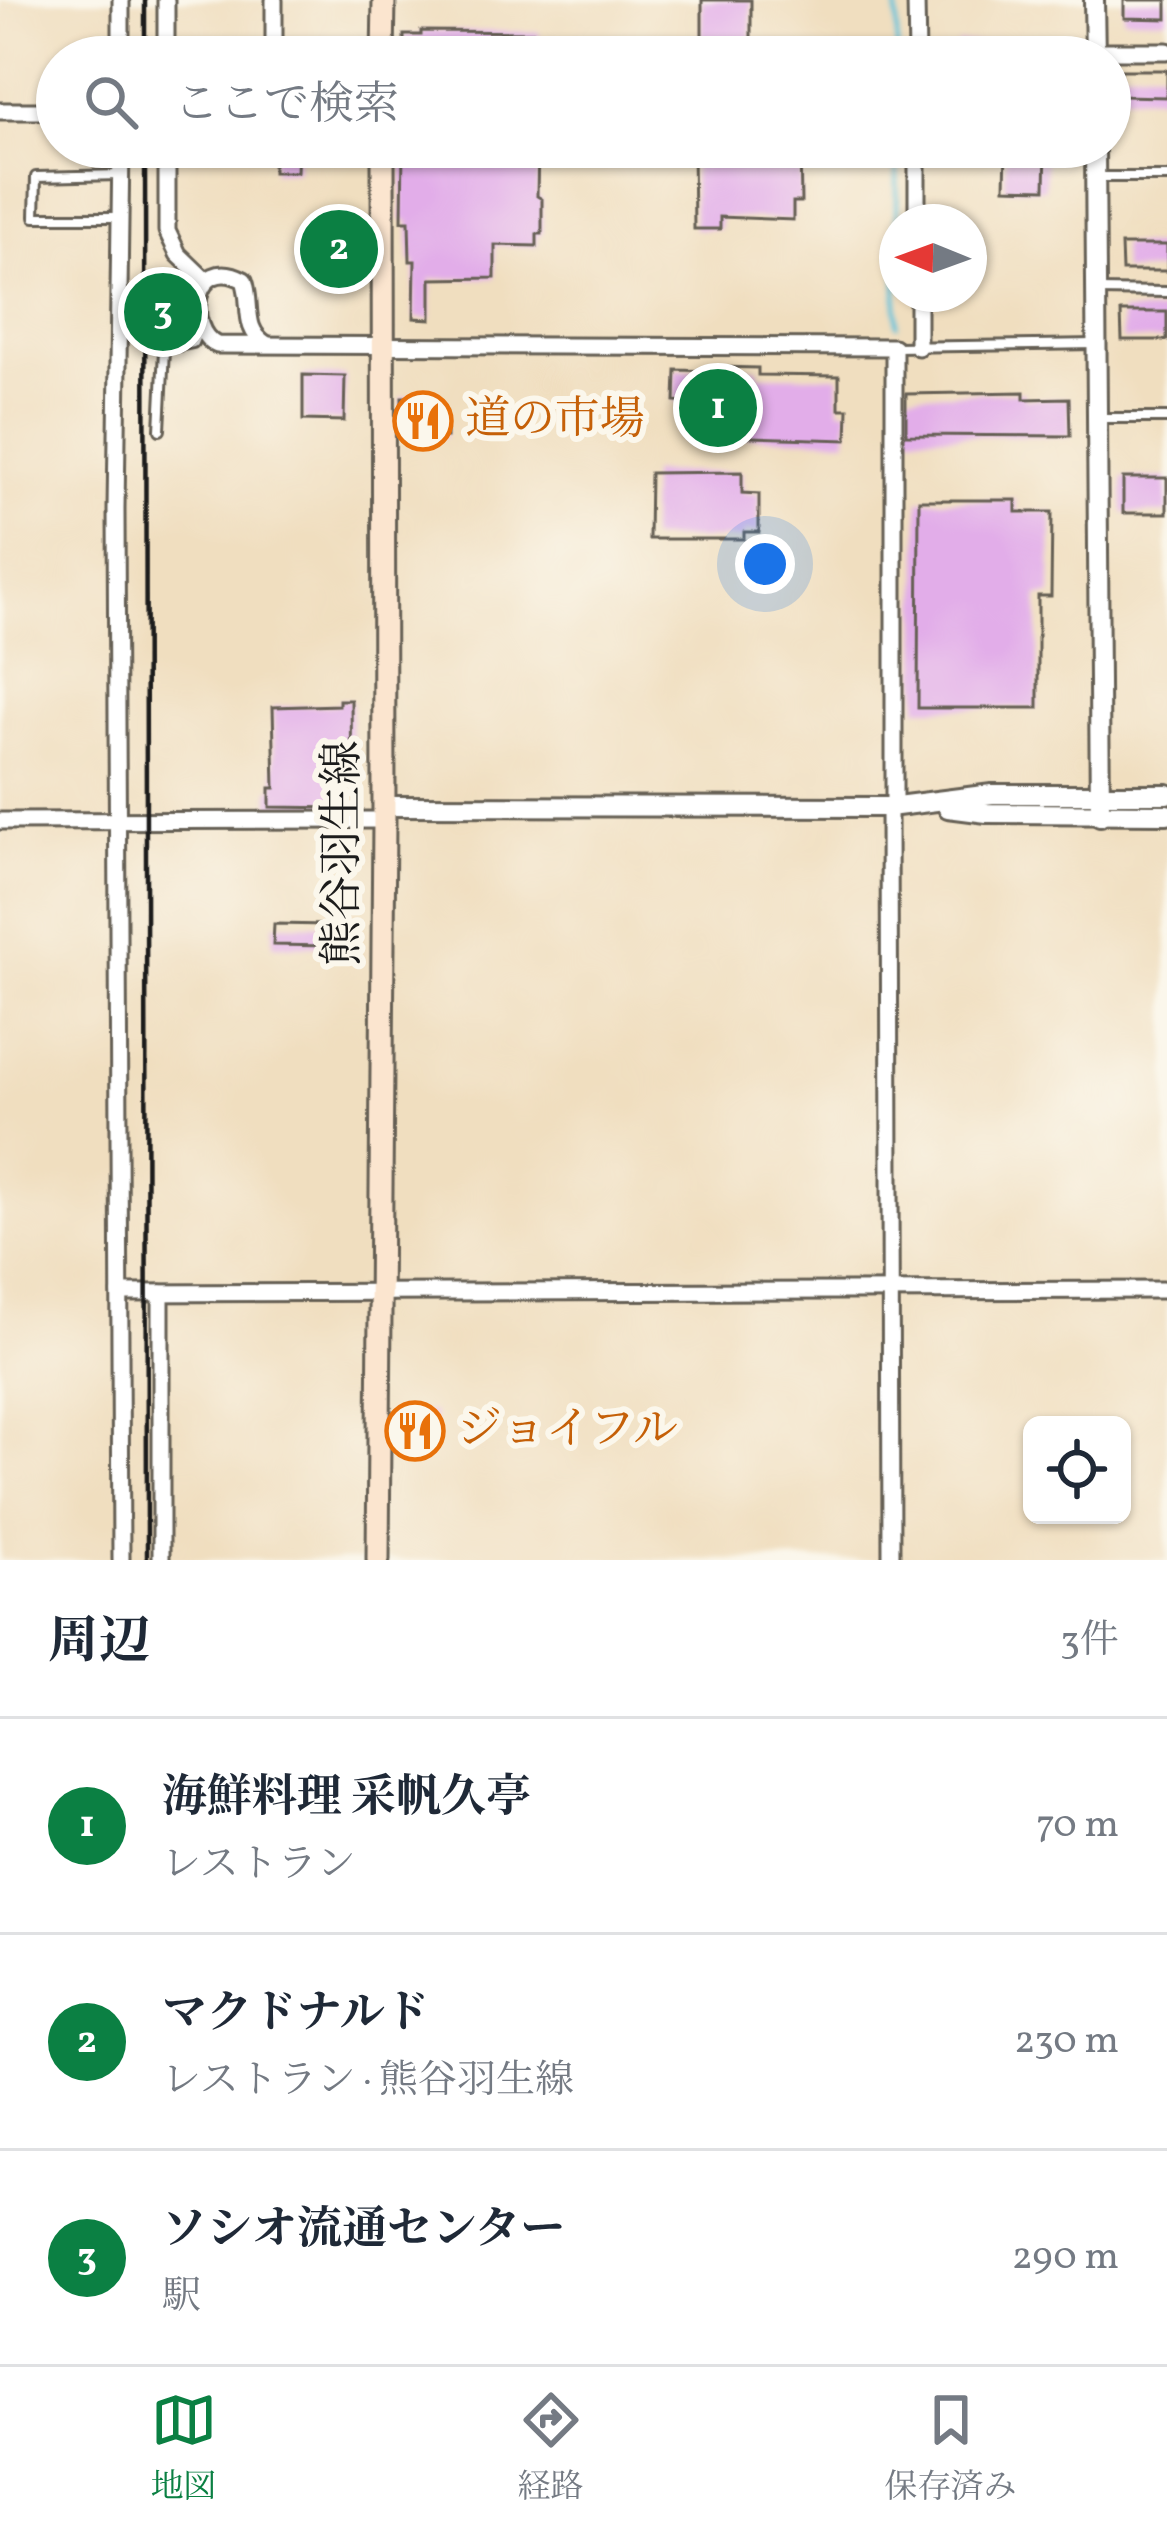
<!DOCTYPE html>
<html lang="ja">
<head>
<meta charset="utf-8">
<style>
  :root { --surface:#fff; --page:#f2f2f3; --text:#1f2937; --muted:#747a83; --line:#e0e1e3; --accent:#0b8043 }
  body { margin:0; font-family:Vollkorn,"Noto Serif JP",serif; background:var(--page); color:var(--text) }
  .controls { position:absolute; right:36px; bottom:36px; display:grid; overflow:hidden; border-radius:18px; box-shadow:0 3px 9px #0004 }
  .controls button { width:108px; height:108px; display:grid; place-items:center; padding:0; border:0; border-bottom:3px solid var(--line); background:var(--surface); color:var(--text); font:60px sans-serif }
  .compass { position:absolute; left:879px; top:204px; width:108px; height:108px; border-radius:50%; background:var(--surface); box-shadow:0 3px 9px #0004; rotate:271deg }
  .you { position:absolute; left:765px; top:564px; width:42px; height:42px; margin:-30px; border:9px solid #fff; border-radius:50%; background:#1a73e8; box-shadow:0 0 0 18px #1a73e833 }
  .badge { display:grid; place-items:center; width:78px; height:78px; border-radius:50%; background:var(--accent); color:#fff; font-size:39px; font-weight:700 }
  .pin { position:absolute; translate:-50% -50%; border:6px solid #fff; box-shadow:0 3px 12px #0006 }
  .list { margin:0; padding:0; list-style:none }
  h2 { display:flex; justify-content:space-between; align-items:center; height:156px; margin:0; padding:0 48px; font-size:51px }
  h2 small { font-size:39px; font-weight:400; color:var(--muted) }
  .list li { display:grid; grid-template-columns:78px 1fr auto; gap:36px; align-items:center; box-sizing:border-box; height:216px; padding:0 48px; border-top:3px solid var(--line) }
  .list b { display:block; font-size:45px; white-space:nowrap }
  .list p { margin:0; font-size:39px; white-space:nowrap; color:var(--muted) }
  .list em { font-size:39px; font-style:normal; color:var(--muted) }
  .icon { flex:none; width:66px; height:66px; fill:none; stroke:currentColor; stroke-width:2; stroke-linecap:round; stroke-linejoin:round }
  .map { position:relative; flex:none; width:1167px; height:1560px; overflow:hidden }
  .search { position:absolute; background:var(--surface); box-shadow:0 3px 9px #0004; left:36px; right:36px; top:36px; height:132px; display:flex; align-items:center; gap:30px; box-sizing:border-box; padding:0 42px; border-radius:66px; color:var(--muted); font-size:45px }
  .sheet { height:804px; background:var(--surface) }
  nav { display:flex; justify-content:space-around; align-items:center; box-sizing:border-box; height:168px; border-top:3px solid var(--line); background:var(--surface); font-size:33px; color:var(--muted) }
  nav a { display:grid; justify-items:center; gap:6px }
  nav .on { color:var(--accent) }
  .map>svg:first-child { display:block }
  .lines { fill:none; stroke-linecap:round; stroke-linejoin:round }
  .stream { stroke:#5cc2da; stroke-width:4.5 }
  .building { fill:#e2ade9 }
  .service-casing { stroke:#666055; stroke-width:14 }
  .minor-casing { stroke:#666055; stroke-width:21 }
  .tertiary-casing { stroke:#666055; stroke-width:24 }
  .secondary-casing { stroke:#666055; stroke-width:27 }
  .service { stroke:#fff; stroke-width:8 }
  .minor { stroke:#fff; stroke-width:15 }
  .tertiary { stroke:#fff; stroke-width:18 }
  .secondary { stroke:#fbe5cf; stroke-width:21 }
  .rail { stroke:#1c1c1c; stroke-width:4.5 }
  .labels { text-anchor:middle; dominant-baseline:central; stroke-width:12; stroke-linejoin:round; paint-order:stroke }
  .food-label { font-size:45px; fill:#c56008; stroke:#fbf7ec; text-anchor:start }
  .street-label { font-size:45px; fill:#1c1c1c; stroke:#fbf7ec }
</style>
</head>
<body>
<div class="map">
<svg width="1167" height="1560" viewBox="0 0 1167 1560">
  <rect width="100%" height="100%" fill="#fbf7ec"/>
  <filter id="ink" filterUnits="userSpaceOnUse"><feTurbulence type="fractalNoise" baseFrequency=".00833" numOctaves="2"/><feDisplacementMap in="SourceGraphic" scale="24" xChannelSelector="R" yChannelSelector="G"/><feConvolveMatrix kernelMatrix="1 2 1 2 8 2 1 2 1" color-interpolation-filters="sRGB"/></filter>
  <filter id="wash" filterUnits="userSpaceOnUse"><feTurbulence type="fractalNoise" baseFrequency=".004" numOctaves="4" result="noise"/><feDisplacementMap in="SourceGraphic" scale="48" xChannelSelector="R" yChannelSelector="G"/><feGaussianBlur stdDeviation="2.7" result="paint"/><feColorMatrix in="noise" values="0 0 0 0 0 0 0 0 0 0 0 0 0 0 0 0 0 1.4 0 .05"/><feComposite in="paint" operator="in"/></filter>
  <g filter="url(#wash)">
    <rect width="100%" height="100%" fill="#f0debf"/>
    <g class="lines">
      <g class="stream">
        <polyline points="897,57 897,0"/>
        <polyline points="897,325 897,147"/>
      </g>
    </g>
    <g id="blocks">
      <g class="building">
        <polygon points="702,0 751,0 751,40 781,44 781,57 702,57"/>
        <polygon points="1124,0 1167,0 1167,19 1124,18"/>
        <polygon points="421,31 539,32 539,57 404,57 404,35 421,35"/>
        <rect x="957" y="43" width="44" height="14"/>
        <polygon points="1121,70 1167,70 1167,97 1121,96"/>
        <polygon points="273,147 298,147 297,172 273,172"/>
        <polygon points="403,147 538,147 537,196 542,199 542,234 537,234 537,246 495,245 495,278 431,279 431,319 414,318 415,261 410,261 409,221 402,221"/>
        <polygon points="693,147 800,147 801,202 793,202 793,220 720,217 720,229 694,229"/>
        <polygon points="1006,147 1046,147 1045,189 1005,188"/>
        <polygon points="355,232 356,266 323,267 322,233"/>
        <polygon points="1121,245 1167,245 1167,271 1122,271"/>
        <polygon points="158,282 171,283 171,322 177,322 176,334 158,333"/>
        <polygon points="1121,312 1167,312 1167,340 1122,340"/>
        <polygon points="715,367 758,368 758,375 839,376 839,409 848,409 847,440 683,435 684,403 675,402 676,370 715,371"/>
        <polygon points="303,375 345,376 344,421 303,420"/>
        <polygon points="1024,392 1024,399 1069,398 1070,436 906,435 906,394"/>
        <polygon points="402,397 413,397 414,412 446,412 446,437 402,436"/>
        <polygon points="742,472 742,493 759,494 759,532 744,532 744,539 649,539 650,473"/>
        <rect x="1123" y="478" width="44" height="35"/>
        <polygon points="919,500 1016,500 1016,512 1052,512 1051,596 1038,596 1038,708 918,708"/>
        <polygon points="339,700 351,700 352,787 344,787 345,808 270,807 270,788 275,788 273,707 339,705"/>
        <polygon points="274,924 328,925 328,946 273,945"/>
        <polygon points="396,1412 434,1413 433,1449 396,1448"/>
      </g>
    </g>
  </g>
  <g filter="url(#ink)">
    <use href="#blocks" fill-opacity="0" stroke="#666055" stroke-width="3"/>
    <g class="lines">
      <g class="service-casing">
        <g id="service">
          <polyline points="1097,177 1167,177"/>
          <polyline points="118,217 35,217 36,177 120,175"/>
          <polyline points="1097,291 1167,292"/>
          <polyline points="895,347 1096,344"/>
          <polyline points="1099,418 1167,418"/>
          <polyline points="160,430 164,349 193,343 199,328"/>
        </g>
      </g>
      <g class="minor-casing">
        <g id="minor">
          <polyline points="166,0 166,57"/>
          <polyline points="916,0 917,57"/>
          <polyline points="1095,51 1167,51"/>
          <polyline points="121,57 121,0"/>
          <polyline points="274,57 274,0"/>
          <polyline points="0,111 57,111"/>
          <polyline points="167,147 167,231 178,254 205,280"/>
          <polyline points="917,147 917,222"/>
          <polyline points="918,294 918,347"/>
          <path d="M266 344C241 328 253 304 244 280 193 252 184 330 217 345L894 347V806"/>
          <polyline points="889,807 891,1560"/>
          <polyline points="0,821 384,820"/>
          <polyline points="120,1293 1167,1290"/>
          <polyline points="161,1293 161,1560"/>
          <polyline points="121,1560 116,509 121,147"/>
        </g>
      </g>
      <g class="tertiary-casing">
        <g id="tertiary">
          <polyline points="1094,0 1095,57"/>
          <polyline points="1095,147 1100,816"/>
          <polyline points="384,806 889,807 992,794 1167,794"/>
          <polyline points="948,808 987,813 1167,814"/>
        </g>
      </g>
      <g class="secondary-casing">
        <g id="secondary">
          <polyline points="383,57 384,0"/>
          <polyline points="378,1560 384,820 383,147"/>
        </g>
      </g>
      <use href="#service" class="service"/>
      <use href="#minor" class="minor"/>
      <use href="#tertiary" class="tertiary"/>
      <use href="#secondary" class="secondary"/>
      <g class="rail">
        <polyline points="145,57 145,0"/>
        <polyline points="145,147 147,1560"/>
      </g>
    </g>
  </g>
  <defs>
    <g id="restaurant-ring" transform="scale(3)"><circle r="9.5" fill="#fbf7ec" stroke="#e8710a" stroke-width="1.5"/><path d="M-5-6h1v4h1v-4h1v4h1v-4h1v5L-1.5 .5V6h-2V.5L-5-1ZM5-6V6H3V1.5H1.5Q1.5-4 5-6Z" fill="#e8710a"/></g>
  </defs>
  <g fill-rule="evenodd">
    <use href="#restaurant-ring" x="423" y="421"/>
    <use href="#restaurant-ring" x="415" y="1431"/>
  </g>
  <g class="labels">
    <g class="food-label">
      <text x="465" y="421">道の市場</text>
      <text x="457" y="1431">ジョイフル</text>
    </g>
    <g class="street-label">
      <text transform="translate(344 853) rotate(-90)">熊谷羽生線</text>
    </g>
  </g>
</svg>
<div class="controls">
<button><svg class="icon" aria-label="locate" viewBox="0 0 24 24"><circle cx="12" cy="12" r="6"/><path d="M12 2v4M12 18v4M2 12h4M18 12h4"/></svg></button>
</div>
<svg class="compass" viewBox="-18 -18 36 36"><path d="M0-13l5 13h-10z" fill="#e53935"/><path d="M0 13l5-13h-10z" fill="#747a83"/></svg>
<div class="you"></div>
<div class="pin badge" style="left:718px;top:408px">1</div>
<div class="pin badge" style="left:339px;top:249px">2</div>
<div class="pin badge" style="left:163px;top:312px">3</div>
<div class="search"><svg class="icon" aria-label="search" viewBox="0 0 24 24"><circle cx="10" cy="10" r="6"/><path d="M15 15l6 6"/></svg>ここで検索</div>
</div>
<section class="sheet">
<h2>周辺<small>3件</small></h2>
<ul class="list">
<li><span class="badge">1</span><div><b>海鮮料理 采帆久亭</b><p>レストラン</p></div><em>70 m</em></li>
<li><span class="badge">2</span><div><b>マクドナルド</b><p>レストラン · 熊谷羽生線</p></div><em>230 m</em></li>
<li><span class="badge">3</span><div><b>ソシオ流通センター</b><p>駅</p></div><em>290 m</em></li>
</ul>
</section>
<nav>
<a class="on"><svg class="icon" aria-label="map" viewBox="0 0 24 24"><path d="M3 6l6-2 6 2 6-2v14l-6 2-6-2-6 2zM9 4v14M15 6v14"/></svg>地図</a>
<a><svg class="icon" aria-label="directions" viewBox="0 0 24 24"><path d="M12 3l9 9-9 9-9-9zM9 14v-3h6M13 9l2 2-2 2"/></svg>経路</a>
<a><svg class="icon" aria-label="saved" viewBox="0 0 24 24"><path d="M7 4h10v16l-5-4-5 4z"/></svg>保存済み</a>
</nav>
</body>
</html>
